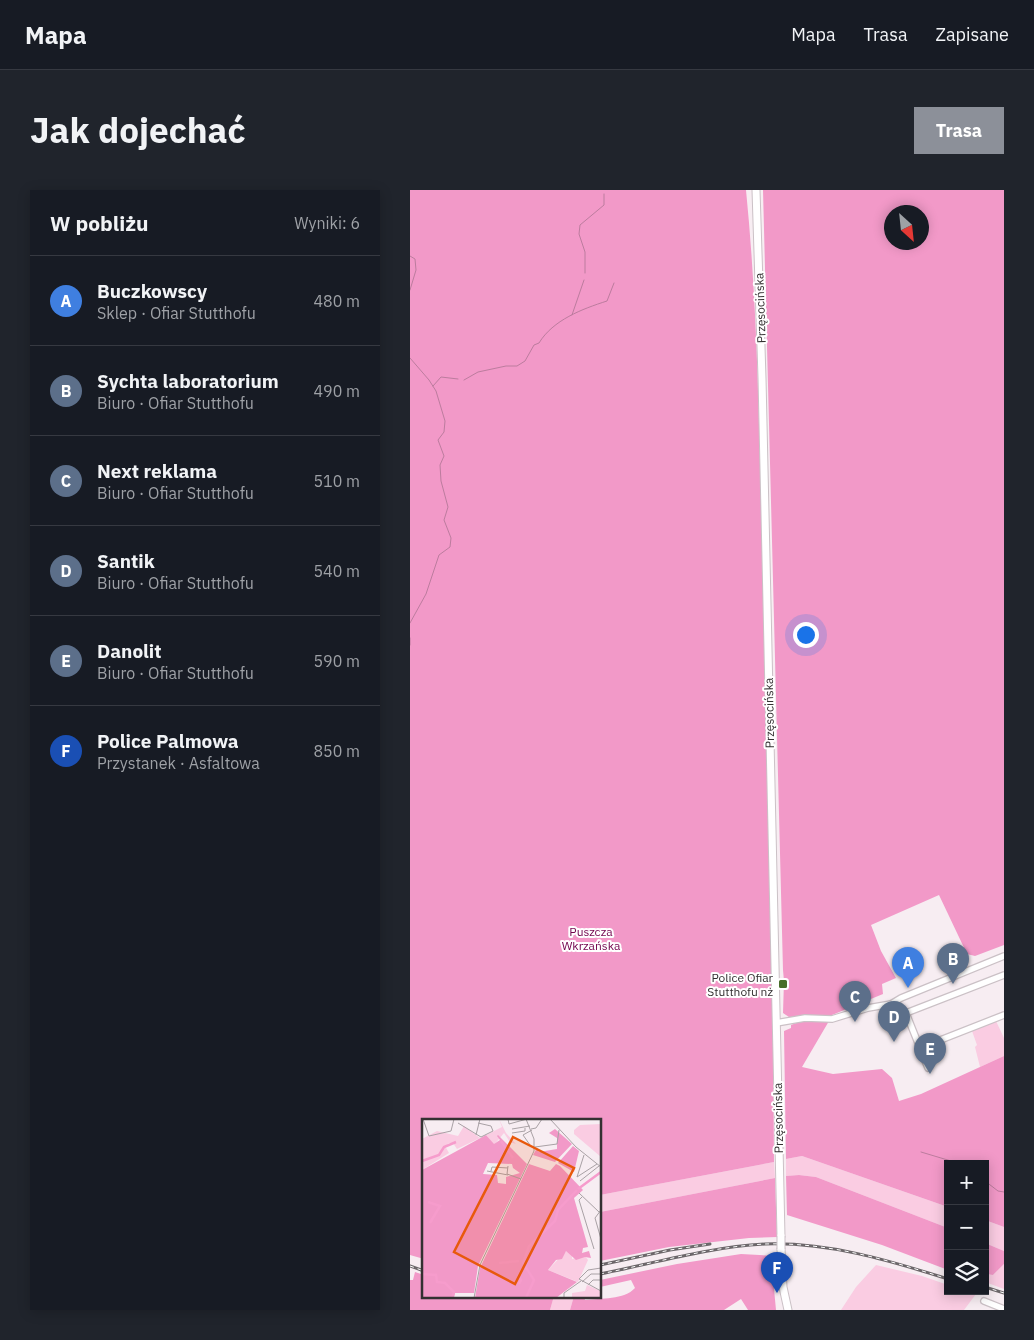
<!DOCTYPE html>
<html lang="pl">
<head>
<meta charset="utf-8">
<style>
  :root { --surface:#171b24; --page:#20242c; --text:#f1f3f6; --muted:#9ea1a6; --line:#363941; --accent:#8c9099 }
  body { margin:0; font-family:"IBM Plex Sans",sans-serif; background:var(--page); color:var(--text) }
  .controls { position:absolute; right:15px; bottom:15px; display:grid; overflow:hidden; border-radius:0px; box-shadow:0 2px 12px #0003 }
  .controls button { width:45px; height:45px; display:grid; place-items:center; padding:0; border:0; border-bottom:1px solid var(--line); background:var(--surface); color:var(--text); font:25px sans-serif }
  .compass { position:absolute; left:474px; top:15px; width:45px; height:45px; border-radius:50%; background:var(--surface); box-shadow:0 2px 12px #0003; rotate:153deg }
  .you { position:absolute; left:395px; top:444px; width:18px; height:18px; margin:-12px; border:4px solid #fff; border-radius:50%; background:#1a73e8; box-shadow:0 0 0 8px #1a73e833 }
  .badge { display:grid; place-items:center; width:32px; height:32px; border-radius:50%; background:var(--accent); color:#fff; font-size:16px; font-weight:700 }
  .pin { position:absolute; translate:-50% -41px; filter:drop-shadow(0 1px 2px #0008) }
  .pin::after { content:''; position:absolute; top:26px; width:18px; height:15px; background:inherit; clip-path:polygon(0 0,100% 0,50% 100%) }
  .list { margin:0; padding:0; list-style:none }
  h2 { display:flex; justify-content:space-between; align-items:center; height:65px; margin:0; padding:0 20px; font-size:21px }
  h2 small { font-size:16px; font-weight:400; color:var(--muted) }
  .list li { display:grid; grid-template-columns:32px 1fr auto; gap:15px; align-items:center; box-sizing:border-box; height:90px; padding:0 20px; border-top:1px solid var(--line) }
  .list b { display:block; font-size:19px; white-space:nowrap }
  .list p { margin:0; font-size:16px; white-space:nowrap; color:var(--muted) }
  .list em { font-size:16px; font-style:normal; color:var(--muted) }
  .icon { flex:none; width:28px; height:28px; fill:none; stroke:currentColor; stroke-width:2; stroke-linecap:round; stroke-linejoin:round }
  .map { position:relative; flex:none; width:594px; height:1120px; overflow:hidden; border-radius:0px }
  header { display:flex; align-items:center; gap:30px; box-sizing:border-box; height:70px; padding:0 25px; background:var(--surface); border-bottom:1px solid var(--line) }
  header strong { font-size:24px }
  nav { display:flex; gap:28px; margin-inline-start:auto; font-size:18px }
  .intro { display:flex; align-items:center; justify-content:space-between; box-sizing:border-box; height:120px; padding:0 30px }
  h1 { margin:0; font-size:35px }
  .button { padding:12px 22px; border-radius:0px; background:var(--accent); color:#fff; font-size:18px; font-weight:700 }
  main { display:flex; gap:30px; padding:0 30px }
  aside { flex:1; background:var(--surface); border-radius:0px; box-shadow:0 2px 12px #0003 }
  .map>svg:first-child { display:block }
  .green { fill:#facce2 }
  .forest { fill:#f299c8; fill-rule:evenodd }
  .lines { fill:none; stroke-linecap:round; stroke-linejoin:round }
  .stream { stroke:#bc7c9e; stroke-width:1 }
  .minor-casing { stroke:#cbc1c6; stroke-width:8 }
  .tertiary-casing { stroke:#cbc1c6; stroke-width:9 }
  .minor { stroke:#fff; stroke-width:5.5 }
  .tertiary { stroke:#fff; stroke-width:7 }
  .rail-casing { stroke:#6c676a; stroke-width:3 }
  .rail { stroke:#fff; stroke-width:1; stroke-dasharray:4; stroke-linecap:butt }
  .tertiary-bridge-casing { stroke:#cbc1c6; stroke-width:9; stroke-linecap:butt }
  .tertiary-bridge { stroke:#fff; stroke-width:7 }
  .poi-dot { fill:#476e29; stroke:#fff; stroke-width:2 }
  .labels { text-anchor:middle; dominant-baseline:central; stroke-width:4; stroke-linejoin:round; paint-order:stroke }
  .street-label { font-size:12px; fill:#333031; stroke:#fff }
  .park-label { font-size:12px; fill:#72054e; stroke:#fff }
  .poi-label { font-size:12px; fill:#333031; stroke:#fff; text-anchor:end }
  .inset-river { fill:none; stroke:#f69ccc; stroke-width:2.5 }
  .inset-road { fill:none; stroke:#a9a1a5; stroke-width:1 }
  .view { fill:#e8590c; fill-opacity:0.15; stroke:#e8590c; stroke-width:2.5 }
  .inset-edge { fill:none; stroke:#333031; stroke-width:2.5 }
</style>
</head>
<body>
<header>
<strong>Mapa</strong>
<nav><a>Mapa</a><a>Trasa</a><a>Zapisane</a></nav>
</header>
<div class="intro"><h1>Jak dojechać</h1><a class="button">Trasa</a></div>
<main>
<aside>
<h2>W pobliżu<small>Wyniki: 6</small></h2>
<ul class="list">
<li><span class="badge" style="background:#3f7fe0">A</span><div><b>Buczkowscy</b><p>Sklep · Ofiar Stutthofu</p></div><em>480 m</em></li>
<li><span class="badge" style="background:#5c6f8a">B</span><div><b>Sychta laboratorium</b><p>Biuro · Ofiar Stutthofu</p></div><em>490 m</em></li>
<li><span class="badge" style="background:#5c6f8a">C</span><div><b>Next reklama</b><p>Biuro · Ofiar Stutthofu</p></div><em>510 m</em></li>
<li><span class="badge" style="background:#5c6f8a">D</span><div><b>Santik</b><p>Biuro · Ofiar Stutthofu</p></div><em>540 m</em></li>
<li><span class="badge" style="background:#5c6f8a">E</span><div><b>Danolit</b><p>Biuro · Ofiar Stutthofu</p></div><em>590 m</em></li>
<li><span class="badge" style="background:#1a4fb4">F</span><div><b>Police Palmowa</b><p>Przystanek · Asfaltowa</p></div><em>850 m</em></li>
</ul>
</aside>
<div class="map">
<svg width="594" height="1120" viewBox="0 0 594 1120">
  <rect width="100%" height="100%" fill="#f7edf2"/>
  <g class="green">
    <polygon points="586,831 594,848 594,866 570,877 565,857 567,855 562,841"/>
    <polygon points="392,966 538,1017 538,1038 406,987 389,985 376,986 376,969"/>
    <polygon points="364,972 365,988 190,1022 190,1005"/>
    <polygon points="575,1030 594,1037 594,1061 575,1053"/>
    <polygon points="594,1074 594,1099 575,1092 575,1085 583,1085"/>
    <polygon points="466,1075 512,1086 538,1095 538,1101 557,1101 566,1104 554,1120 431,1120 446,1097"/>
    <polygon points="144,1106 164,1106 160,1120 140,1120"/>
  </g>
  <g class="forest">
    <path d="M0 0H336C349 130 349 260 353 391 358 584 363 778 364 972L190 1005V930H14V1069L0 1065Z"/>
    <path d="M353 0H594V755L565 766 557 764 529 705 461 735 471 761 486 788 472 794 473 804 422 825 393 826 382 829 373 823 374 791 373 780ZM482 22H512V52H482Z"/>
    <polygon points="397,829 419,831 392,877 423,884 472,879 482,888 489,911 511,904 594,866 594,1037 575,1030 575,974 538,974 538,1017 392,966 376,969 374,841 381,838 381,835"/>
    <polygon points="389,985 406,987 538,1038 538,1080 472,1055 377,1025 376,986"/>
    <polygon points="365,988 367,1047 339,1048 259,1057 190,1071 190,1022"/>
    <polygon points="575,1053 594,1061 594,1074 583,1085 575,1084"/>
    <path d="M331 1064 366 1066 364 1099 366 1120H338L331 1109 314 1120H160L164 1106H174L175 1110C191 1108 214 1110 225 1098L221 1090 190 1097V1090L267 1074Z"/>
    <polygon points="5,1082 14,1085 14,1106 144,1106 140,1120 0,1120 0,1090 3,1090"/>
  </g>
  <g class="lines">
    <g class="stream">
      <polyline points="0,66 5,69 6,80 0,100"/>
      <polyline points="175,83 175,62 169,44 170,35 194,15 194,4"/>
      <polyline points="162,125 174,90"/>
      <polyline points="0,168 19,190 26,201 35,231 34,242 28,250 34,266 30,275 31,291 38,317 34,330 41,348 40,357 29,365 16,404 0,433"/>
      <path d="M54 190 68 182 96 176H107L115 171 124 155 129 153C143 130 172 119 197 111L204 93"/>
      <polyline points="23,196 31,187 48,189"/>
      <polyline points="0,448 0,455"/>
      <polyline points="511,962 551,974"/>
      <polyline points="575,991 588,1001 594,1002"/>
    </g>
    <g class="minor-casing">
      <g id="minor">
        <polyline points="481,814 491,808 594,766"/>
        <polyline points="496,823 594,785"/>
        <polyline points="366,833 395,828 422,829 458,818 481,814 488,815 496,823 518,878"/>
        <polyline points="510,858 594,825"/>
        <polyline points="574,1111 594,1119"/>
      </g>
    </g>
    <g class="tertiary-casing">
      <g id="tertiary">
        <polyline points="346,0 352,188 371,1046"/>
        <polyline points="371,1059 373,1097 378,1120"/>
      </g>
    </g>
    <use href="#minor" class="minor"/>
    <use href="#tertiary" class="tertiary"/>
    <g class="rail-casing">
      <g id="rail">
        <polyline points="190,1075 260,1060 300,1054"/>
        <polyline points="0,1076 14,1081"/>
        <path d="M190 1084C245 1073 299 1057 355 1054 418 1052 478 1070 538 1089"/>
        <polyline points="575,1097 594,1103"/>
      </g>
    </g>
    <use href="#rail" class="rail"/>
    <g class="tertiary-bridge-casing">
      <polyline id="tertiary-bridge" points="371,1046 371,1059"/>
    </g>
    <use href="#tertiary-bridge" class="tertiary-bridge"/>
  </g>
  <rect class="poi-dot" x="368" y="789" width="10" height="10" rx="2.5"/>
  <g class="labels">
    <g class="street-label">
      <text transform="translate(350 118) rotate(-92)">Przęsocińska</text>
      <text transform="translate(359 523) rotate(-91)">Przęsocińska</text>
      <text transform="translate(368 928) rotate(-91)">Przęsocińska</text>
    </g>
    <g class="park-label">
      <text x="181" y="741">Puszcza<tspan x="181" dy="14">Wkrzańska</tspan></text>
    </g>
    <g class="poi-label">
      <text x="363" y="787">Police Ofiar<tspan x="363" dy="14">Stutthofu nż</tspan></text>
    </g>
  </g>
  <g transform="translate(12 929)">
    <rect width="179" height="179" fill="#f7edf2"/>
    <path d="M77 0 84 14 94 25 88 23 82 14 72 26 64 16 80 8ZM179 5V38L152 15V11L158 6ZM42 7 58 19 35 30 31 24H27L23 27 27 34 0 51V20L15 12 36 17ZM144 132 150 134V140L163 137 166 141 156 163 126 151ZM165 166 179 172V179H150V174L163 172Z" fill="#facce2"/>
    <path d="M133 10 150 25 133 43 111 36 115 29 117 33 135 30V19L127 14ZM64 16 72 25 78 21 75 17 76 16 105 45 56 147 52 174H33L32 179H0V51ZM66 44 90 45 91 49 98 54 84 58V65L76 64 75 56 61 55ZM151 27 157 32 152 53 136 44ZM107 45 128 52 134 45 138 47 161 71 152 79 166 128 161 129 160 134 167 132 169 139 163 138 154 141 144 132 140 140 134 141 126 151 155 163 134 179H53L58 149Z" fill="#f299c8" fill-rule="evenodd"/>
    <path class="inset-river" d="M79 22 91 39M0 42 17 36 22 28 34 23M156 70 179 53M6 83 18 87 8 104M77 144 97 142M0 155 14 156 15 163 23 164 32 173 30 179M97 165 99 161 96 157 102 148M104 179 112 161 101 144 107 127 133 102 136 91 155 71"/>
    <path class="inset-road" d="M1 0 7 17 29 12 32 0M86 0 87 5 105 0M128 0 154 28 179 48M36 4 59 18 71 12 69 7 56 4M90 10 108 7M109 10 114 9 120 0M90 14 103 12V9M54 16 58 0M108 26 101 16 110 11M113 28 135 25 137 11M86 47 85 55 99 60M65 52 86 56M69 52 70 48 86 49M155 58 175 45M155 58 162 36M158 62 177 47M157 74 177 93M160 78 157 81 172 130M179 91 173 99 179 120M179 149 166 151 157 160 179 172M160 163 169 155H179M166 166 171 161H179M52 179 58 146 112 32V20L104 0M142 179V174L159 162"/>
    <path class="view" d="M91 18 152 49 93 165 32 133Z"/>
    <rect width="179" height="179" class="inset-edge"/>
  </g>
</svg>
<div class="controls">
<button>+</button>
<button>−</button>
<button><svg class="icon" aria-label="layers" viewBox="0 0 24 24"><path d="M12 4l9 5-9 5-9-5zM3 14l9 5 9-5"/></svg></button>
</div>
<svg class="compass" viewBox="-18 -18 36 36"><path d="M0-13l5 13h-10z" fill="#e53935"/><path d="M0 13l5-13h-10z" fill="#9ea1a6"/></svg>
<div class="you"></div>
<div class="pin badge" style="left:498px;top:798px;background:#3f7fe0">A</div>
<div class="pin badge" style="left:543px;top:794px;background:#5c6f8a">B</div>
<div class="pin badge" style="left:445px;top:832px;background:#5c6f8a">C</div>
<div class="pin badge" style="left:484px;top:852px;background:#5c6f8a">D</div>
<div class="pin badge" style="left:520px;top:884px;background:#5c6f8a">E</div>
<div class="pin badge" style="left:367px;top:1103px;background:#1a4fb4">F</div>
</div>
</main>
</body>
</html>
